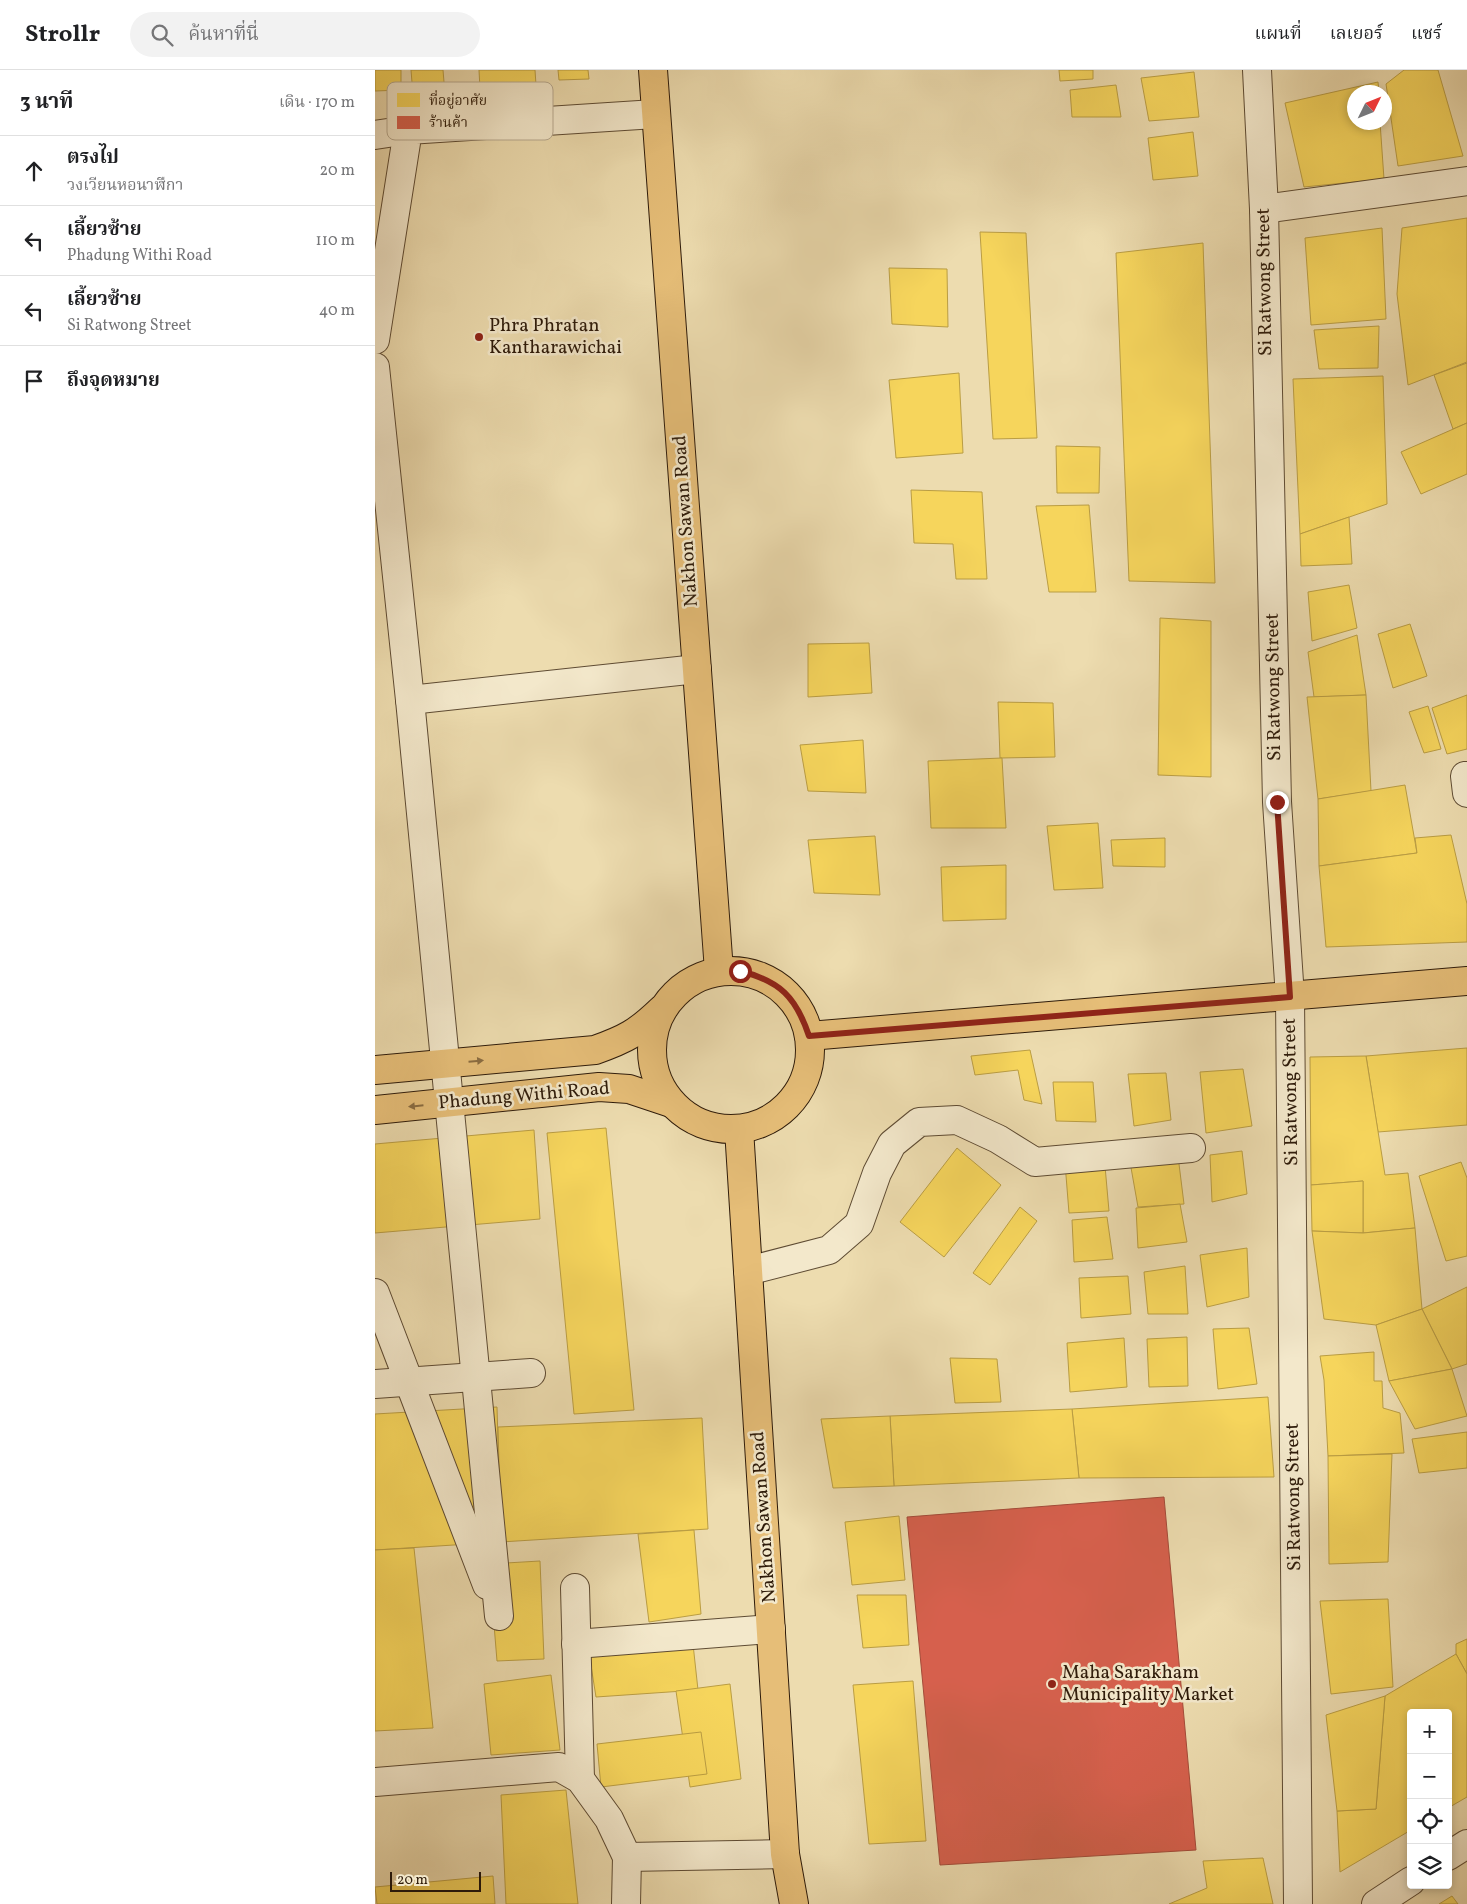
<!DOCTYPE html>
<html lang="th">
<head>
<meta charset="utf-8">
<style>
  :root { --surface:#fff; --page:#f2f2f2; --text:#202124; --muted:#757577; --line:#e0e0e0 }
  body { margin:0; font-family:Vollkorn,"Noto Serif Thai",serif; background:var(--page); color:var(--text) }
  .controls { position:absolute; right:15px; bottom:15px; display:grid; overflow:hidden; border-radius:5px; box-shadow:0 2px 8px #0003 }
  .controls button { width:45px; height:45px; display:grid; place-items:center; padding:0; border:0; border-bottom:1px solid var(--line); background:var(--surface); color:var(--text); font:25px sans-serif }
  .compass { position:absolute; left:972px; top:15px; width:45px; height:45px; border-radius:50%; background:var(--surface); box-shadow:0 2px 8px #0003; rotate:47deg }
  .scale { position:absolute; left:15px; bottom:12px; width:91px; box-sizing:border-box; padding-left:5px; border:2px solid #2e1b0a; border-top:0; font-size:14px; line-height:18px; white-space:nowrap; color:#2e1b0a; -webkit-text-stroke:4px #f3e8cb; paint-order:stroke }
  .stop { position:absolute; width:15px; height:15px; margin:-11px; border:4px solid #8f2418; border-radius:50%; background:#fff }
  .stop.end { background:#8f2418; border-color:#fff; box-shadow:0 1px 5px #0008 }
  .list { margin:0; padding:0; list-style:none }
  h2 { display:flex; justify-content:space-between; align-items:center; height:65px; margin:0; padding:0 20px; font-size:21px }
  h2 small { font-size:16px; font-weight:400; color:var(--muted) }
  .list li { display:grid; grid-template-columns:32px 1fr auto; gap:15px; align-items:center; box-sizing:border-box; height:70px; padding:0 20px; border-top:1px solid var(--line) }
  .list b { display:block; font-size:19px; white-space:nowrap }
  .list p { margin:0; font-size:16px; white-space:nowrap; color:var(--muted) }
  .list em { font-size:16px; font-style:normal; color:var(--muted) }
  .icon { flex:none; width:28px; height:28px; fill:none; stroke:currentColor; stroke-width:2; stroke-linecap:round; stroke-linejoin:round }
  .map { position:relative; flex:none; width:1092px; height:1834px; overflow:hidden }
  header { display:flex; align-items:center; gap:30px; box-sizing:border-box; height:70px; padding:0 25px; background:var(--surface); border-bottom:1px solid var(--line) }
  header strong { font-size:24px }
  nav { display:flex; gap:28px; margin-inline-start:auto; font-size:18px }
  .search { width:350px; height:45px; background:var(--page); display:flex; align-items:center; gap:12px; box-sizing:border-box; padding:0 18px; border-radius:28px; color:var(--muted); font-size:19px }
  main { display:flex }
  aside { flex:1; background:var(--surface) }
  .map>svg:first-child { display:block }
  .homes { fill:#f6d55c; stroke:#ba9d43 }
  .shops { fill:#d6604d; stroke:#a44b39 }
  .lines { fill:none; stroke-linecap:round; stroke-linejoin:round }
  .minor-casing { stroke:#5e4b33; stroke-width:30 }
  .major-casing { stroke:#2e1b0a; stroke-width:30 }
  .minor { stroke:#f3e8cb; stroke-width:28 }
  .major { stroke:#e6be78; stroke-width:28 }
  .oneway { fill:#8a6c41 }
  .route { stroke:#8f2418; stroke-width:6 }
  .poi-dot { fill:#8f2418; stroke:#f3e8cb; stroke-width:2 }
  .labels { text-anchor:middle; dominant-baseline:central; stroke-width:5; stroke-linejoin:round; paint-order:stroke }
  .street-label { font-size:19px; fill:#2e1b0a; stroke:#f3e8cb }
  .poi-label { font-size:19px; fill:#2e1b0a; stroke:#f3e8cb; text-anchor:start }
  .key { fill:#f3e8cb; stroke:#b8aa91; stroke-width:1 }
  .key-label { font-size:14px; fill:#2e1b0a }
</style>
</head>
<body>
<header>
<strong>Strollr</strong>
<div class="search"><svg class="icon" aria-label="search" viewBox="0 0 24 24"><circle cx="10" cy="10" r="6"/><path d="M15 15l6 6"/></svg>ค้นหาที่นี่</div>
<nav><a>แผนที่</a><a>เลเยอร์</a><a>แชร์</a></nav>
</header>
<main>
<aside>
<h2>3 นาที<small>เดิน · 170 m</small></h2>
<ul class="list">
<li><svg class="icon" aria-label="ahead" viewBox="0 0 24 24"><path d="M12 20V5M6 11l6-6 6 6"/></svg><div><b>ตรงไป</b><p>วงเวียนหอนาฬืกา</p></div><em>20 m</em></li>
<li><svg class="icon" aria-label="left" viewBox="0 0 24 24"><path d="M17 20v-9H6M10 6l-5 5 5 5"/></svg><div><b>เลี้ยวซ้าย</b><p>Phadung Withi Road</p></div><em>110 m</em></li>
<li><svg class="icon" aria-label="left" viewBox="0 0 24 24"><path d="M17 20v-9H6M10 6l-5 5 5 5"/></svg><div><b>เลี้ยวซ้าย</b><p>Si Ratwong Street</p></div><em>40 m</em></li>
<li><svg class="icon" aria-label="arrive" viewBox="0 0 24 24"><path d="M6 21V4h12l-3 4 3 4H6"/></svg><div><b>ถึงจุดหมาย</b></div></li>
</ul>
</aside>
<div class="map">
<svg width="1092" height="1834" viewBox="0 0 1092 1834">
  <rect width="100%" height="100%" fill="#eddcaf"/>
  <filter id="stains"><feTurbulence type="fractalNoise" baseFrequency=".004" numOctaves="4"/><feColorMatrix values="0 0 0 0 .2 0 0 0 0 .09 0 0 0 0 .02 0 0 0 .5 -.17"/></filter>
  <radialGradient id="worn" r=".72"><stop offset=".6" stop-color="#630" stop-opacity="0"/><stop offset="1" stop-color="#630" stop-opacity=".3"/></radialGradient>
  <g class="homes">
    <polygon points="0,0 26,0 26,20 0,21"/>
    <polygon points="36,0 68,0 70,24 38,25"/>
    <polygon points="104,0 160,0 161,15 105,19"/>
    <polygon points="183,0 213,0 214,9 184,10"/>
    <polygon points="684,0 718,0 718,9 685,11"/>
    <polygon points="1029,0 1063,0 1088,86 1023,96 1011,14"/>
    <polygon points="819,2 824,47 774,51 766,8"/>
    <polygon points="1003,12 1004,22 979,22 979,52 1005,52 1009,109 929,117 910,33"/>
    <polygon points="741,15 746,47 697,47 695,20"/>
    <polygon points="818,62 823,106 778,110 773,68"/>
    <polygon points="1092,148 1092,292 1033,315 1022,224 1027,158"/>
    <polygon points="1007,158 1011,249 936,255 930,168"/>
    <polygon points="605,162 651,163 662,368 618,369"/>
    <polygon points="828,173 840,513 754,511 741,183"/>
    <polygon points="514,198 572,199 573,257 517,254"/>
    <polygon points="1004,256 1003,298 944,299 939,260"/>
    <polygon points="1092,293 1092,353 1078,359 1059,305"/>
    <polygon points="584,303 588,383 521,388 514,310"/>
    <polygon points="1008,306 1012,434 925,464 918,309"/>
    <polygon points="1092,353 1092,404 1046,424 1026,382"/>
    <polygon points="681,376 725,377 724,423 682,423"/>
    <polygon points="536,420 607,422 612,509 581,509 578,474 539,473"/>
    <polygon points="714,435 721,522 674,522 661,436"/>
    <polygon points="974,447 977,494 926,496 925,464"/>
    <polygon points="974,515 982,558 937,571 933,522"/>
    <polygon points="785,548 836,551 836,707 783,705"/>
    <polygon points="1035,554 1052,606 1018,618 1003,564"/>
    <polygon points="982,565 991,625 939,627 933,582"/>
    <polygon points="494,573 497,623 433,627 433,574"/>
    <polygon points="991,625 996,721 943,729 932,627"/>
    <polygon points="1092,625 1092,679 1072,684 1057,638"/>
    <polygon points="623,632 678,633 680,687 625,688"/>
    <polygon points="1053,636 1066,679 1049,683 1034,642"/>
    <polygon points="488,670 491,723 433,721 425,675"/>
    <polygon points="627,688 631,758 556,758 553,691"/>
    <polygon points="1030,715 1042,783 944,796 943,729"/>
    <polygon points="723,753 728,818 679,820 672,756"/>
    <polygon points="1076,765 1092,834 1092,872 951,877 944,796 1042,783 1040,768"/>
    <polygon points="500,766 505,825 439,823 433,770"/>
    <polygon points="790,768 790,797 738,796 736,770"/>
    <polygon points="631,795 631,849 568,851 566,797"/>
    <polygon points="1092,978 1092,1055 1003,1062 991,986"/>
    <polygon points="655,980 667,1034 649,1030 643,1000 600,1005 596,986"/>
    <polygon points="991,986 1010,1105 1033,1103 1040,1158 988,1163 988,1111 936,1115 935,987"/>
    <polygon points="868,999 877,1056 831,1063 825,1002"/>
    <polygon points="791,1003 796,1050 759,1056 753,1004"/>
    <polygon points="678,1012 718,1012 721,1052 681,1051"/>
    <polygon points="231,1058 259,1340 199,1344 172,1063"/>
    <polygon points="159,1060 165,1149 0,1163 0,1074"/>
    <polygon points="582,1078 626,1115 569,1187 525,1152"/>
    <polygon points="867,1081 872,1124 837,1132 835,1085"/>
    <polygon points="803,1086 809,1134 763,1137 755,1092"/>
    <polygon points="1086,1092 1092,1108 1092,1186 1071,1191 1044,1106"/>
    <polygon points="690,1093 730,1096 734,1141 694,1143"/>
    <polygon points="988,1111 988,1163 937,1161 936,1115"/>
    <polygon points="805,1134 812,1172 763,1178 761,1138"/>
    <polygon points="645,1137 662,1151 615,1215 598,1203"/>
    <polygon points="732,1147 738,1189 699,1192 697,1150"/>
    <polygon points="1040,1158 1047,1239 1001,1255 949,1249 937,1161 988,1163"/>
    <polygon points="872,1178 874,1227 832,1237 825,1185"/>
    <polygon points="810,1196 813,1244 773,1244 769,1202"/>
    <polygon points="753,1206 756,1244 706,1248 704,1208"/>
    <polygon points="1092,1217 1092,1294 1077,1299 1047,1239"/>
    <polygon points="1047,1239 1077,1299 1014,1311 1001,1255"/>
    <polygon points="874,1258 882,1314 843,1319 838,1259"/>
    <polygon points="812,1267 813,1316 774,1317 772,1269"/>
    <polygon points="749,1268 752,1317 695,1322 692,1273"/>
    <polygon points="999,1282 999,1311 1007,1311 1008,1338 1025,1343 1029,1383 953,1386 949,1310 945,1286"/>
    <polygon points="575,1288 622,1289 626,1332 580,1333"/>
    <polygon points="1077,1299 1092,1346 1040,1359 1014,1311"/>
    <polygon points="893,1327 899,1407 704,1408 697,1339"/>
    <polygon points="122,1337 126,1472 0,1480 0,1344"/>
    <polygon points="697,1339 704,1408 519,1416 515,1346"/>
    <polygon points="515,1346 519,1416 458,1418 446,1349"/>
    <polygon points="327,1348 333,1459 126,1472 123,1357"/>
    <polygon points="1092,1362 1092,1398 1044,1403 1037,1369"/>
    <polygon points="1017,1384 1013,1492 954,1494 953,1386"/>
    <polygon points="524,1446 530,1510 477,1515 470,1452"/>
    <polygon points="319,1460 326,1544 274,1552 263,1464"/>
    <polygon points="39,1478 58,1658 0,1661 0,1480"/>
    <polygon points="165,1491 169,1589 122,1591 114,1494"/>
    <polygon points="482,1525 531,1525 534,1575 488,1578"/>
    <polygon points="1013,1529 1018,1617 956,1624 945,1531"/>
    <polygon points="1092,1569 1092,1604 1081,1584 1081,1574"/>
    <polygon points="318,1574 323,1620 221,1627 214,1583"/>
    <polygon points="1081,1584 1092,1604 1092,1727 1073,1738 1073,1643 1036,1643 1036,1760 965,1802 962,1741 1001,1739 1010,1626"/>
    <polygon points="176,1605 185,1680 116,1685 109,1614"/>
    <polygon points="538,1611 551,1771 494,1774 478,1615"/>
    <polygon points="355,1614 366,1709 315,1717 301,1621"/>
    <polygon points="1010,1626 1001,1739 962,1741 951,1645"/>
    <polygon points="326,1662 332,1704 226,1717 222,1674"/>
    <polygon points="191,1720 203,1834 131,1834 126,1725"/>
    <polygon points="888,1788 898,1834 794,1834 832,1818 828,1791"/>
    <polygon points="118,1806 120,1834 2,1834 0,1817"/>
    <polygon points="1077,1826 1083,1834 1064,1834"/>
  </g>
  <polygon class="shops" points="789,1427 821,1780 565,1795 532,1447"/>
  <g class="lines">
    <g class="minor-casing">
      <g id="minor">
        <polyline points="882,0 889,139 902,732 915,927 923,1834"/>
        <polyline points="0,65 33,60"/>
        <polyline points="889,139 1092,111"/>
        <polyline points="0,270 33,60 280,44"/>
        <polyline points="0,297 35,630"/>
        <polyline points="1090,706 1092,723"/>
        <polyline points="373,1201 454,1180 484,1154 502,1103 517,1074 544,1052 582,1050 623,1069 660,1092 816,1078"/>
        <polyline points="0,1223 112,1515"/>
        <polyline points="0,1314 156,1303"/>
        <polyline points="200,1518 205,1709"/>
        <polyline points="124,1546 35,630 322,599"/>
        <polyline points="201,1574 396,1559"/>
        <polyline points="0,1712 184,1697 205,1709 234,1749 252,1787 251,1834"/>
        <polyline points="1073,1786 1092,1774"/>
        <polyline points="252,1787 410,1784"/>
        <polyline points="1001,1834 1036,1811"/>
      </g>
    </g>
    <g class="major-casing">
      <g id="major">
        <polyline points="278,0 344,901"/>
        <circle cx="356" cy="980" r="79"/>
        <polyline points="434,966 1092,911"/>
        <path d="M0 1000 220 980C251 969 262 963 286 940"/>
        <polyline points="0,1040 224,1017 254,1019 296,1033"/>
        <polyline points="364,1059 410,1784 419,1834"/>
      </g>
    </g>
    <use href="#minor" class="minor"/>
    <use href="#major" class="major"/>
  </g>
  <defs><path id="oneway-solid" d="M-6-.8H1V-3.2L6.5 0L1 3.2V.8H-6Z" transform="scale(1.25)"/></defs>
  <g class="oneway">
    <use href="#oneway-solid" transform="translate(101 991) rotate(-5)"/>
    <use href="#oneway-solid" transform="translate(41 1036) rotate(174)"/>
  </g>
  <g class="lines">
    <path class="route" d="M365 901C405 911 421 927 434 966L915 927 902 732"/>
  </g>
  <g class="poi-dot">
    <circle cx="104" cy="267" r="5"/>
    <circle cx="677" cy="1614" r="5"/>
  </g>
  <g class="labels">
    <g class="street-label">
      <text transform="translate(890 212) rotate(-91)">Si Ratwong Street</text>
      <text transform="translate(311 451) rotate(-94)">Nakhon Sawan Road</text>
      <text transform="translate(899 617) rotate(-91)">Si Ratwong Street</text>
      <text transform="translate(916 1022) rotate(-91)">Si Ratwong Street</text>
      <text transform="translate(149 1026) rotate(-5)">Phadung Withi Road</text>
      <text transform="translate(919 1427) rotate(-91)">Si Ratwong Street</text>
      <text transform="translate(389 1447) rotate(-94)">Nakhon Sawan Road</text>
    </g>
    <g class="poi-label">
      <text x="114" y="256">Phra Phratan<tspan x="114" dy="22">Kantharawichai</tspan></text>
      <text x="687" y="1603">Maha Sarakham<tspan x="687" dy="22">Municipality Market</tspan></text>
    </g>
  </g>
  <rect x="12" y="12" width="166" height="58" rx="8" class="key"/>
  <rect x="22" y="23" width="23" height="14" fill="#f6d55c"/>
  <rect x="22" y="46" width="23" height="13" fill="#d6604d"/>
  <g class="key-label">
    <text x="54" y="35">ที่อยู่อาศัย</text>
    <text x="54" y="57">ร้านค้า</text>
  </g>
  <rect width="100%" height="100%" filter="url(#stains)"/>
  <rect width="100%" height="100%" fill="url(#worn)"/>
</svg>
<div class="controls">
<button>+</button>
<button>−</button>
<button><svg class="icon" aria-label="locate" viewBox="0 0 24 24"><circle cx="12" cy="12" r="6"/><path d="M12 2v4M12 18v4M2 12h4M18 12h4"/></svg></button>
<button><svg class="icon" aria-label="layers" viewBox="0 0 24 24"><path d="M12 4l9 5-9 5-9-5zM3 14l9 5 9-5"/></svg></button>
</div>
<svg class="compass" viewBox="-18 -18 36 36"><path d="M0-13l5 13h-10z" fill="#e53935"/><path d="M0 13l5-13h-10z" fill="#757577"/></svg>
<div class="scale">20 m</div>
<div class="stop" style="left:365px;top:901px"></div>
<div class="stop end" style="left:902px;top:732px"></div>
</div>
</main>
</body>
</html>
